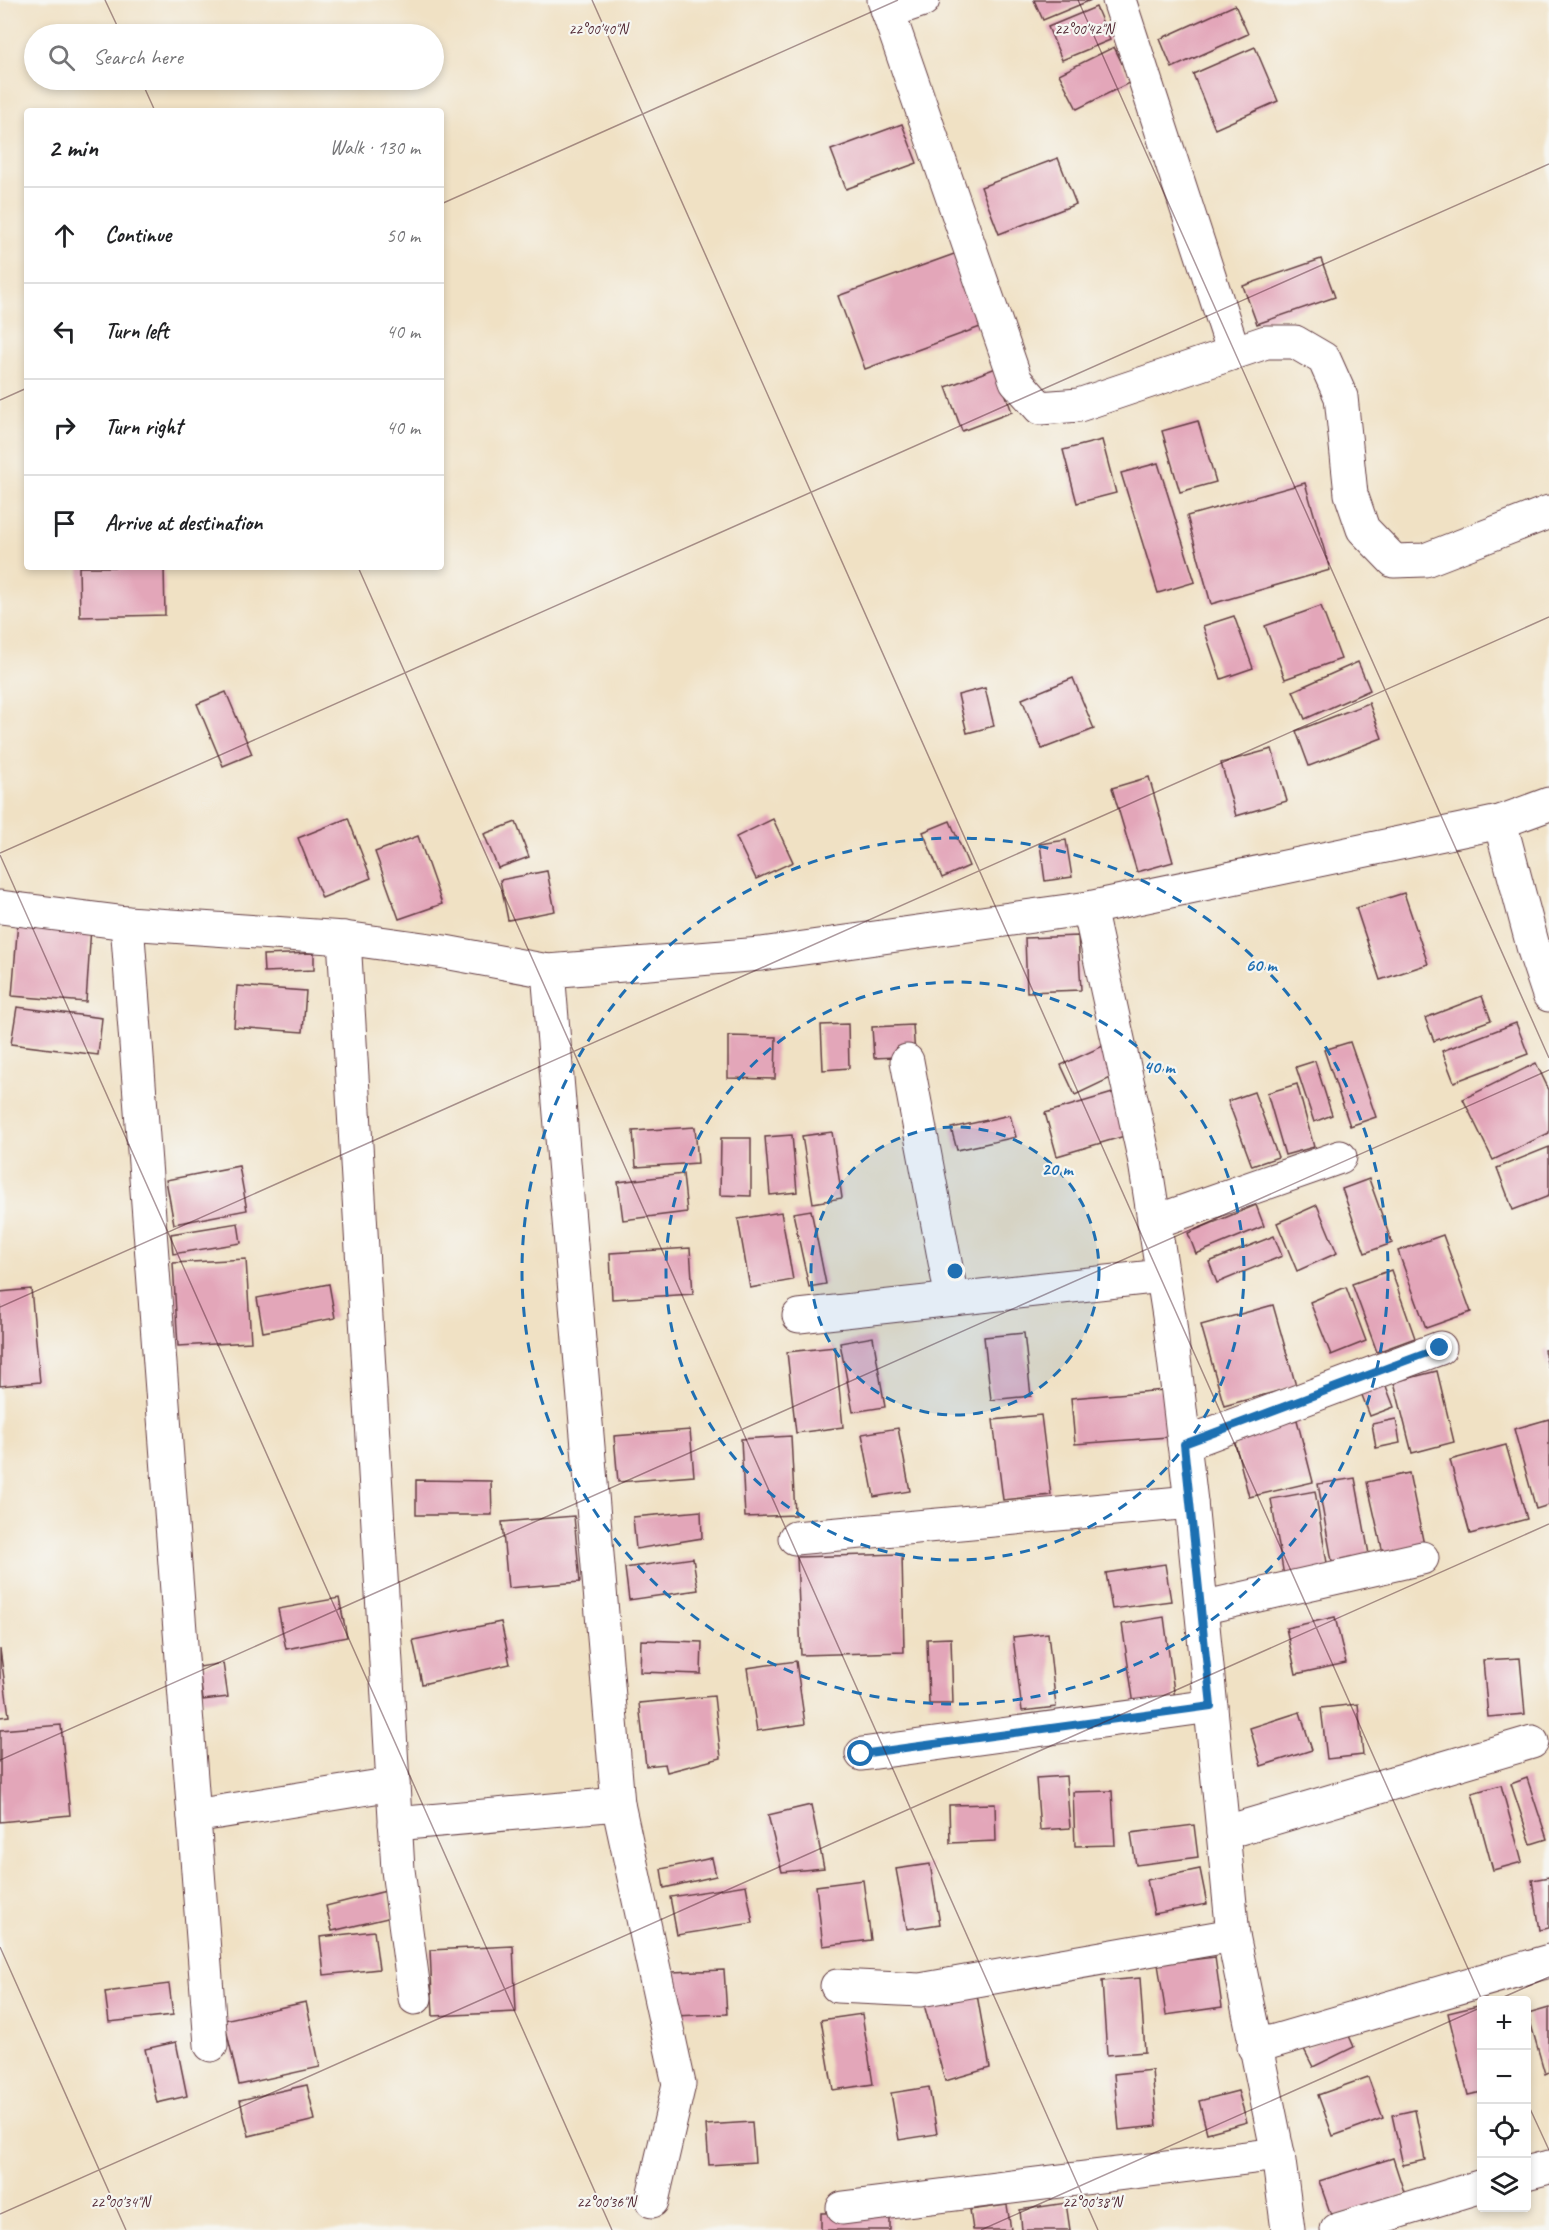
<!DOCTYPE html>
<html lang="en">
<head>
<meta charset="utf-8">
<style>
  :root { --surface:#fff; --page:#f6f6f6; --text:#202124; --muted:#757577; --line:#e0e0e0 }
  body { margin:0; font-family:Caveat,sans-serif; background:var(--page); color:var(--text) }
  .controls { position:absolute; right:18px; bottom:18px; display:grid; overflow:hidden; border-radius:6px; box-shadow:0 3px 9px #0003 }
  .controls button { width:54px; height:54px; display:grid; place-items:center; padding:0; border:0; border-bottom:2px solid var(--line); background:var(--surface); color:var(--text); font:30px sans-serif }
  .stop { position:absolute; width:18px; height:18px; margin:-14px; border:4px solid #1f6fb2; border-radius:50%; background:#fff }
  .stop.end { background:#1f6fb2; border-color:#fff; box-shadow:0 2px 6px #0008 }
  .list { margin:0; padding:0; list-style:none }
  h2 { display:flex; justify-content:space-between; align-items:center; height:78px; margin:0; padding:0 24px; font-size:26px }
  h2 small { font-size:20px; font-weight:400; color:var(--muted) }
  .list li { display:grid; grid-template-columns:39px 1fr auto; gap:18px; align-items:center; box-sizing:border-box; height:96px; padding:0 24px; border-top:2px solid var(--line) }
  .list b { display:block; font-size:22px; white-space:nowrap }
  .list em { font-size:20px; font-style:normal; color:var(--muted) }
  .icon { flex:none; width:33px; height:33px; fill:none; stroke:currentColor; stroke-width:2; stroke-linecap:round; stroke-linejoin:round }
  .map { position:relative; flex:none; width:1549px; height:2230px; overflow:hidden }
  .search { position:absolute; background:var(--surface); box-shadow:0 3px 9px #0003; left:24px; top:24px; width:420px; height:66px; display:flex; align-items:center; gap:15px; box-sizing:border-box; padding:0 21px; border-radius:33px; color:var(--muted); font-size:22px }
  .panel { position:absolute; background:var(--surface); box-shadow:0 3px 9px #0003; left:24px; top:108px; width:420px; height:462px; border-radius:6px }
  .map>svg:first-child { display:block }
  .building { fill:#e3a6b9 }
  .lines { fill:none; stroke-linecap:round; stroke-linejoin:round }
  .street-casing { stroke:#633c42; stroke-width:35 }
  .street { stroke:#fff; stroke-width:33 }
  .route { stroke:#1f6fb2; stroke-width:8 }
  .ticks { fill:none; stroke:#4a1f2b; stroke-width:1.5; stroke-opacity:0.45 }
  .ring { fill:none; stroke:#1f6fb2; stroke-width:3; stroke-dasharray:10 8 }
  .ticks-label { font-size:15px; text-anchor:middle; fill:#4a1f2b; stroke:#f6f6f2; stroke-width:4.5; stroke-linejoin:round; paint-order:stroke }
  .centre { fill:#1f6fb2; stroke:#f6f6f2; stroke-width:3 }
  .ring-label { font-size:18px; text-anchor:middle; font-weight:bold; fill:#1f6fb2; stroke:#f6f6f2; stroke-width:4.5; stroke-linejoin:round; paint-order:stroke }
</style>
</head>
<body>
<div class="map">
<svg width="1549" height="2230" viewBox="0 0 1549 2230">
  <rect width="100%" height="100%" fill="#f6f6f2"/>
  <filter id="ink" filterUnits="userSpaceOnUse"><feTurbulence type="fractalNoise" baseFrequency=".0167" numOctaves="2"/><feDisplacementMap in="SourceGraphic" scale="12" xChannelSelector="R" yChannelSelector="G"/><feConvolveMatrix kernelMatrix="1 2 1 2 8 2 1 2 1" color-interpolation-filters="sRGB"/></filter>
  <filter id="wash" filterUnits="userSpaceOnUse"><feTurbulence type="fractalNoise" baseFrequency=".008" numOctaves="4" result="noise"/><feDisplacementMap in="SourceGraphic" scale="24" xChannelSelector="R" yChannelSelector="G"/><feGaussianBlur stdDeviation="1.35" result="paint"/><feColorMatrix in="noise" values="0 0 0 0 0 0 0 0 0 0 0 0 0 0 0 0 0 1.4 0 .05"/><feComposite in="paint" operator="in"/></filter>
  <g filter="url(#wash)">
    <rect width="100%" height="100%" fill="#f0e1c4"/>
    <g id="blocks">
      <g class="building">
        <polygon points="1034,0 1091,0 1043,20"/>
        <polygon points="1235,5 1248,34 1172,68 1160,39"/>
        <polygon points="1096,7 1110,40 1062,60 1048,27"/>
        <polygon points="1114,47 1131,82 1077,109 1059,74"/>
        <polygon points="1255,47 1278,101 1215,129 1193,74"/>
        <polygon points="902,124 917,163 846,189 831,150"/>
        <polygon points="1058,158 1076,204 999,234 981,187"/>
        <polygon points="957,253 983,326 865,369 838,296"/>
        <polygon points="1321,259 1335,297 1257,324 1243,286"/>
        <polygon points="996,368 1012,412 962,431 946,387"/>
        <polygon points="1198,421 1216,482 1180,492 1162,431"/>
        <polygon points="1102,440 1116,493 1077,503 1063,450"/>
        <polygon points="1158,463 1195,582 1158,593 1121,473"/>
        <polygon points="1305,483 1330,570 1211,604 1187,516"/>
        <polygon points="79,567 164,567 165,615 80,617"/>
        <polygon points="1321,606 1341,659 1285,679 1265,626"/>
        <polygon points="1234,616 1253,668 1221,679 1203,626"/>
        <polygon points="1358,662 1370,690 1305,719 1293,691"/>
        <polygon points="1073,678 1094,729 1042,749 1022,699"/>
        <polygon points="985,688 994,726 967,733 958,695"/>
        <polygon points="226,692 252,754 223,766 197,704"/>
        <polygon points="1369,703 1382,738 1309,766 1296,731"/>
        <polygon points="1272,749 1287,801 1236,816 1221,763"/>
        <polygon points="1149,777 1173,862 1137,872 1112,788"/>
        <polygon points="348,818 371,878 322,898 298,838"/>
        <polygon points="773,819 793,862 756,879 736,837"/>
        <polygon points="950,821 969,866 942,878 923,832"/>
        <polygon points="516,822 529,857 498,868 484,834"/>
        <polygon points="418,836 442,904 399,919 375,852"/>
        <polygon points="1066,840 1072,877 1045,881 1040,844"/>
        <polygon points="547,871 555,911 508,920 500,880"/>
        <polygon points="1404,893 1428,964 1380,980 1356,908"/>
        <polygon points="18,921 91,927 86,1002 12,996"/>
        <polygon points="1078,936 1081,990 1027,992 1025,938"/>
        <polygon points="314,953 314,970 264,972 263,955"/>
        <polygon points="237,986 306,991 303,1032 234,1027"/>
        <polygon points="1482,996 1491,1020 1434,1041 1425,1018"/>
        <polygon points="17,1007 102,1018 98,1055 11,1044"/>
        <polygon points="1516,1023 1528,1054 1454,1082 1442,1051"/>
        <polygon points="848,1024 849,1068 823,1070 821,1025"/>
        <polygon points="913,1025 915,1056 874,1058 872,1027"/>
        <polygon points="728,1036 776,1037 775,1079 728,1078"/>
        <polygon points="1350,1042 1376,1117 1350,1126 1324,1050"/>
        <polygon points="1103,1046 1117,1075 1075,1095 1061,1065"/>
        <polygon points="1315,1061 1332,1115 1314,1122 1296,1067"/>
        <polygon points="1536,1063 1549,1090 1549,1133 1493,1160 1463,1099"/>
        <polygon points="1297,1084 1314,1147 1285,1155 1267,1093"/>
        <polygon points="1116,1092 1128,1135 1057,1156 1045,1113"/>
        <polygon points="1254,1092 1278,1157 1252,1166 1228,1101"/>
        <polygon points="1010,1115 1016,1137 957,1150 951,1128"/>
        <polygon points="695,1127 698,1163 636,1167 633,1131"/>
        <polygon points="832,1132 842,1198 813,1203 802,1136"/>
        <polygon points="792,1135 797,1192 770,1195 765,1137"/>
        <polygon points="721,1138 751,1138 751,1196 720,1195"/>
        <polygon points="1549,1147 1549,1196 1513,1210 1497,1168"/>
        <polygon points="239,1166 247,1210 174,1224 166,1180"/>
        <polygon points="683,1174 687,1212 623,1220 618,1182"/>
        <polygon points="1369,1179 1392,1243 1365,1253 1342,1189"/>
        <polygon points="1256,1205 1264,1226 1196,1254 1188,1233"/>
        <polygon points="1317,1205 1337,1253 1297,1271 1277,1223"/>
        <polygon points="811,1210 826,1284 809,1287 793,1213"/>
        <polygon points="781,1212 793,1280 750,1288 738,1219"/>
        <polygon points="238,1223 241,1243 173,1254 171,1234"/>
        <polygon points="1443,1235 1471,1312 1426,1328 1398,1251"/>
        <polygon points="1274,1236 1282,1256 1217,1283 1209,1262"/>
        <polygon points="690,1248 693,1294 612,1299 610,1253"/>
        <polygon points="246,1259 251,1342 178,1346 173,1263"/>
        <polygon points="1391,1270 1415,1338 1377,1352 1352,1284"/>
        <polygon points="329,1284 335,1318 263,1332 257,1298"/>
        <polygon points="1346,1287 1366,1341 1331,1355 1310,1302"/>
        <polygon points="31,1289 40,1382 0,1386 0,1292"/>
        <polygon points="1273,1305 1296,1386 1224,1406 1201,1325"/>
        <polygon points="1024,1333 1031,1396 991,1400 984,1337"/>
        <polygon points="873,1337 885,1407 853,1412 840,1343"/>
        <polygon points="835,1347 843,1427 796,1433 787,1352"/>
        <polygon points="1549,1349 1549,1367 1548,1367 1544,1350"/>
        <polygon points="1437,1371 1454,1442 1412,1453 1394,1382"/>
        <polygon points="1384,1381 1394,1407 1370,1416 1360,1390"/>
        <polygon points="1164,1390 1168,1437 1075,1444 1071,1398"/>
        <polygon points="1041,1415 1051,1495 1003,1500 993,1420"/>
        <polygon points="1396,1419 1400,1443 1376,1448 1372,1424"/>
        <polygon points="1549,1419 1549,1505 1536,1509 1514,1429"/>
        <polygon points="1297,1420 1313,1482 1249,1497 1233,1435"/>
        <polygon points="898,1428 910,1491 874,1497 862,1434"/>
        <polygon points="690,1430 694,1476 618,1482 614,1436"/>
        <polygon points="791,1436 795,1515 745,1517 741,1439"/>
        <polygon points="1506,1445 1527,1519 1470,1534 1450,1460"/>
        <polygon points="1409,1473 1424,1545 1383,1553 1367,1482"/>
        <polygon points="1355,1478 1371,1565 1334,1572 1318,1484"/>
        <polygon points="416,1480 491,1481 492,1515 416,1515"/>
        <polygon points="1315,1491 1329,1575 1285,1582 1271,1499"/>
        <polygon points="701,1511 702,1538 636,1549 633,1517"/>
        <polygon points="574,1516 580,1582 508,1588 502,1522"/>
        <polygon points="902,1554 904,1652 801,1655 797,1557"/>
        <polygon points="693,1558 698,1590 629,1600 625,1568"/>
        <polygon points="1165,1564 1171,1601 1112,1609 1106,1573"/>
        <polygon points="339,1598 347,1637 286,1649 278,1609"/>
        <polygon points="1164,1617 1175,1699 1134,1705 1122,1624"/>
        <polygon points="1335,1617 1346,1663 1296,1674 1286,1628"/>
        <polygon points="501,1622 510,1664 422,1684 413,1640"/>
        <polygon points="1048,1633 1056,1707 1022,1711 1013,1637"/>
        <polygon points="951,1638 953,1704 929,1704 927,1639"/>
        <polygon points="641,1640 702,1642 701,1674 640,1672"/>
        <polygon points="0,1649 9,1716 0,1717"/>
        <polygon points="1520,1658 1525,1714 1488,1717 1483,1660"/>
        <polygon points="796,1661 805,1724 757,1731 747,1668"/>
        <polygon points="223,1663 228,1697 203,1700 199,1667"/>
        <polygon points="714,1696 721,1758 667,1772 665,1764 646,1766 639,1703"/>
        <polygon points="1358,1704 1363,1755 1327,1759 1321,1708"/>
        <polygon points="1300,1712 1312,1750 1261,1766 1250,1728"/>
        <polygon points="61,1725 70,1815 0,1822 0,1730"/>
        <polygon points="1066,1776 1070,1828 1040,1830 1036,1778"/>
        <polygon points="1527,1778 1547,1839 1531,1844 1511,1784"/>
        <polygon points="1501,1785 1522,1862 1493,1870 1472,1793"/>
        <polygon points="1112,1791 1115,1845 1075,1846 1073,1792"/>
        <polygon points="995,1804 996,1841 950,1843 949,1805"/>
        <polygon points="811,1805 824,1868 782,1872 768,1815"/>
        <polygon points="1194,1825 1198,1857 1136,1865 1131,1833"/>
        <polygon points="712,1858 716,1876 664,1888 661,1869"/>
        <polygon points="930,1864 940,1924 907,1929 896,1869"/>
        <polygon points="1200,1869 1207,1904 1154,1914 1147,1880"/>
        <polygon points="1549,1877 1549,1928 1540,1930 1532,1880"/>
        <polygon points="863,1880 871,1940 823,1946 816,1886"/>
        <polygon points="746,1885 753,1923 677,1935 670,1897"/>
        <polygon points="386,1891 392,1917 332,1931 326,1906"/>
        <polygon points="374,1931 379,1969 324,1975 320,1937"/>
        <polygon points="513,1946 516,2012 433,2016 430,1950"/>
        <polygon points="1215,1957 1222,2007 1166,2015 1158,1964"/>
        <polygon points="724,1970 727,2014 673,2016 671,1972"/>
        <polygon points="1140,1978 1145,2052 1107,2055 1102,1981"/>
        <polygon points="169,1984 173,2015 109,2022 105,1992"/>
        <polygon points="976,1989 990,2068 945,2081 920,1990"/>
        <polygon points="306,2002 320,2067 239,2085 224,2020"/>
        <polygon points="1482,2005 1482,2092 1468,2095 1448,2013"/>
        <polygon points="1549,2008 1549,2072 1545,2074 1528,2014"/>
        <polygon points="862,2014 873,2084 833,2090 821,2020"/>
        <polygon points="1346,2029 1354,2047 1313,2067 1304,2049"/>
        <polygon points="176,2042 187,2096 157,2103 145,2049"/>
        <polygon points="1152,2070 1157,2126 1119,2130 1114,2074"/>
        <polygon points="1368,2077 1383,2118 1333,2136 1318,2095"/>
        <polygon points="307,2085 315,2120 249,2136 240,2100"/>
        <polygon points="929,2087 937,2134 899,2140 891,2093"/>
        <polygon points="1238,2091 1247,2122 1207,2133 1199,2101"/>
        <polygon points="1415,2110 1425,2160 1403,2165 1392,2115"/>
        <polygon points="752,2122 755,2162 709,2165 706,2125"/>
        <polygon points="1393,2158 1405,2195 1332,2218 1319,2181"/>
        <polygon points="1066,2203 1070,2230 1022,2230 1020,2210"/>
        <polygon points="1007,2205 1011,2230 973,2230 970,2210"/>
        <polygon points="890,2212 890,2230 821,2230 821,2213"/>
      </g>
    </g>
  </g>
  <g filter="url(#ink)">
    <use href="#blocks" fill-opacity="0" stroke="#633c42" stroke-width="1.5"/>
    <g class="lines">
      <g class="street-casing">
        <g id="street">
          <polyline points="884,0 1016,381 1040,408 1079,405 1266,342 1295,342 1324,359 1341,397 1351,494 1363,529 1394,561 1425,560 1549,512"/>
          <polyline points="1119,0 1234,353"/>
          <polyline points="888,12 923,0"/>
          <polyline points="1500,822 1534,950 1549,995"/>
          <polyline points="0,907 127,923 344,938 445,952 548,971 761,954 1089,908 1500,822 1549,804"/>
          <polyline points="1089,908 1145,1162 1169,1316 1191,1502 1233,1935 1278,2154 1288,2230"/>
          <polyline points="127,923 211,2045"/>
          <polyline points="344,938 398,1870 415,1998"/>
          <polyline points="548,971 618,1804 679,2084 652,2201"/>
          <polyline points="907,1061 952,1299"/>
          <polyline points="1154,1222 1340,1157"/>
          <polyline points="799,1316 1162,1276"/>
          <polyline points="1184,1444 1440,1348"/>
          <polyline points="795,1538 1191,1502"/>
          <polyline points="1201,1608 1422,1558"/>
          <polyline points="862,1754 1211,1706"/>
          <polyline points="194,1816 393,1784"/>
          <polyline points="395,1824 618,1804"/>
          <polyline points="1223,1833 1532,1742"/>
          <polyline points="837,1986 920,1990 1233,1935"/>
          <polyline points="1254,2047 1549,1961"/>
          <polyline points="1526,2173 1549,2167"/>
          <polyline points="843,2208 1278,2154"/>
          <polyline points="1337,2230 1482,2186"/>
        </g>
      </g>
      <use href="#street" class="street"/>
    </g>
  </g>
  <g class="lines" filter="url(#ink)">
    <polyline class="route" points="861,1754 1211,1706 1184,1444 1440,1348"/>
  </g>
  <path class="ticks" d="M105 0 121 34M592 0 1482 2000M1078 0 1549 1058M141 80 155 111M441 204 898 0M0 400 27 388M358 567 1098 2230M0 853 1549 164M0 855 612 2230M0 1307 1549 617M0 1760 1549 1070M0 1947 126 2230M1497 2000 1549 1977M1526 2100 1549 2150M0 2214 1549 1524M981 2230 1482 2007"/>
  <circle cx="955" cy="1271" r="144" fill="#1f6fb2" fill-opacity=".12"/>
  <g class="ring">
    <circle cx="955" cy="1271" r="144"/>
    <circle cx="955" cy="1271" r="289"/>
    <circle cx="955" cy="1271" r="433"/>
  </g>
  <g class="ticks-label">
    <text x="598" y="34">22°00'40"N</text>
    <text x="1084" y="34">22°00'42"N</text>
    <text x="120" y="2207">22°00'34"N</text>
    <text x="606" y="2207">22°00'36"N</text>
    <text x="1092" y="2207">22°00'38"N</text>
  </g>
  <circle cx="955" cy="1271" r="9" class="centre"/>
  <g class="ring-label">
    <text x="1261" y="971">60 m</text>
    <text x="1159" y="1073">40 m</text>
    <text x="1057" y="1175">20 m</text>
  </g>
</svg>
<div class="controls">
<button>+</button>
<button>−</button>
<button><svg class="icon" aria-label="locate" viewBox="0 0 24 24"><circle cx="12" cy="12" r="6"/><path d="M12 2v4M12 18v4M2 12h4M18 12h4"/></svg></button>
<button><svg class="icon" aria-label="layers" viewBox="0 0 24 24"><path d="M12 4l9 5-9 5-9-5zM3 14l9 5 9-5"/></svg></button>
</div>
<div class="stop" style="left:861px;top:1754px"></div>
<div class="stop end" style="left:1440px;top:1348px"></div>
<div class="search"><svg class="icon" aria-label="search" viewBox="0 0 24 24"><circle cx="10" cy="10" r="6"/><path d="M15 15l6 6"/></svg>Search here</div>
<section class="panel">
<h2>2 min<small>Walk · 130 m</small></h2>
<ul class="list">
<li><svg class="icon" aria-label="ahead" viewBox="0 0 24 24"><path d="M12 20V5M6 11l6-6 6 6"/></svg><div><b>Continue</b></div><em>50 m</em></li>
<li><svg class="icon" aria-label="left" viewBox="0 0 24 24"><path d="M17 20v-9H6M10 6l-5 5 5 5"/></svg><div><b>Turn left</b></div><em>40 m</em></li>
<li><svg class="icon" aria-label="right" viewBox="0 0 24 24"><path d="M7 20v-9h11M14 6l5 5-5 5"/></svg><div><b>Turn right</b></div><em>40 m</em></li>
<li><svg class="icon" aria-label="arrive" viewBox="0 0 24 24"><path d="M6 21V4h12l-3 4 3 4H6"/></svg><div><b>Arrive at destination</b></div></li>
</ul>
</section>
</div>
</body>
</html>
